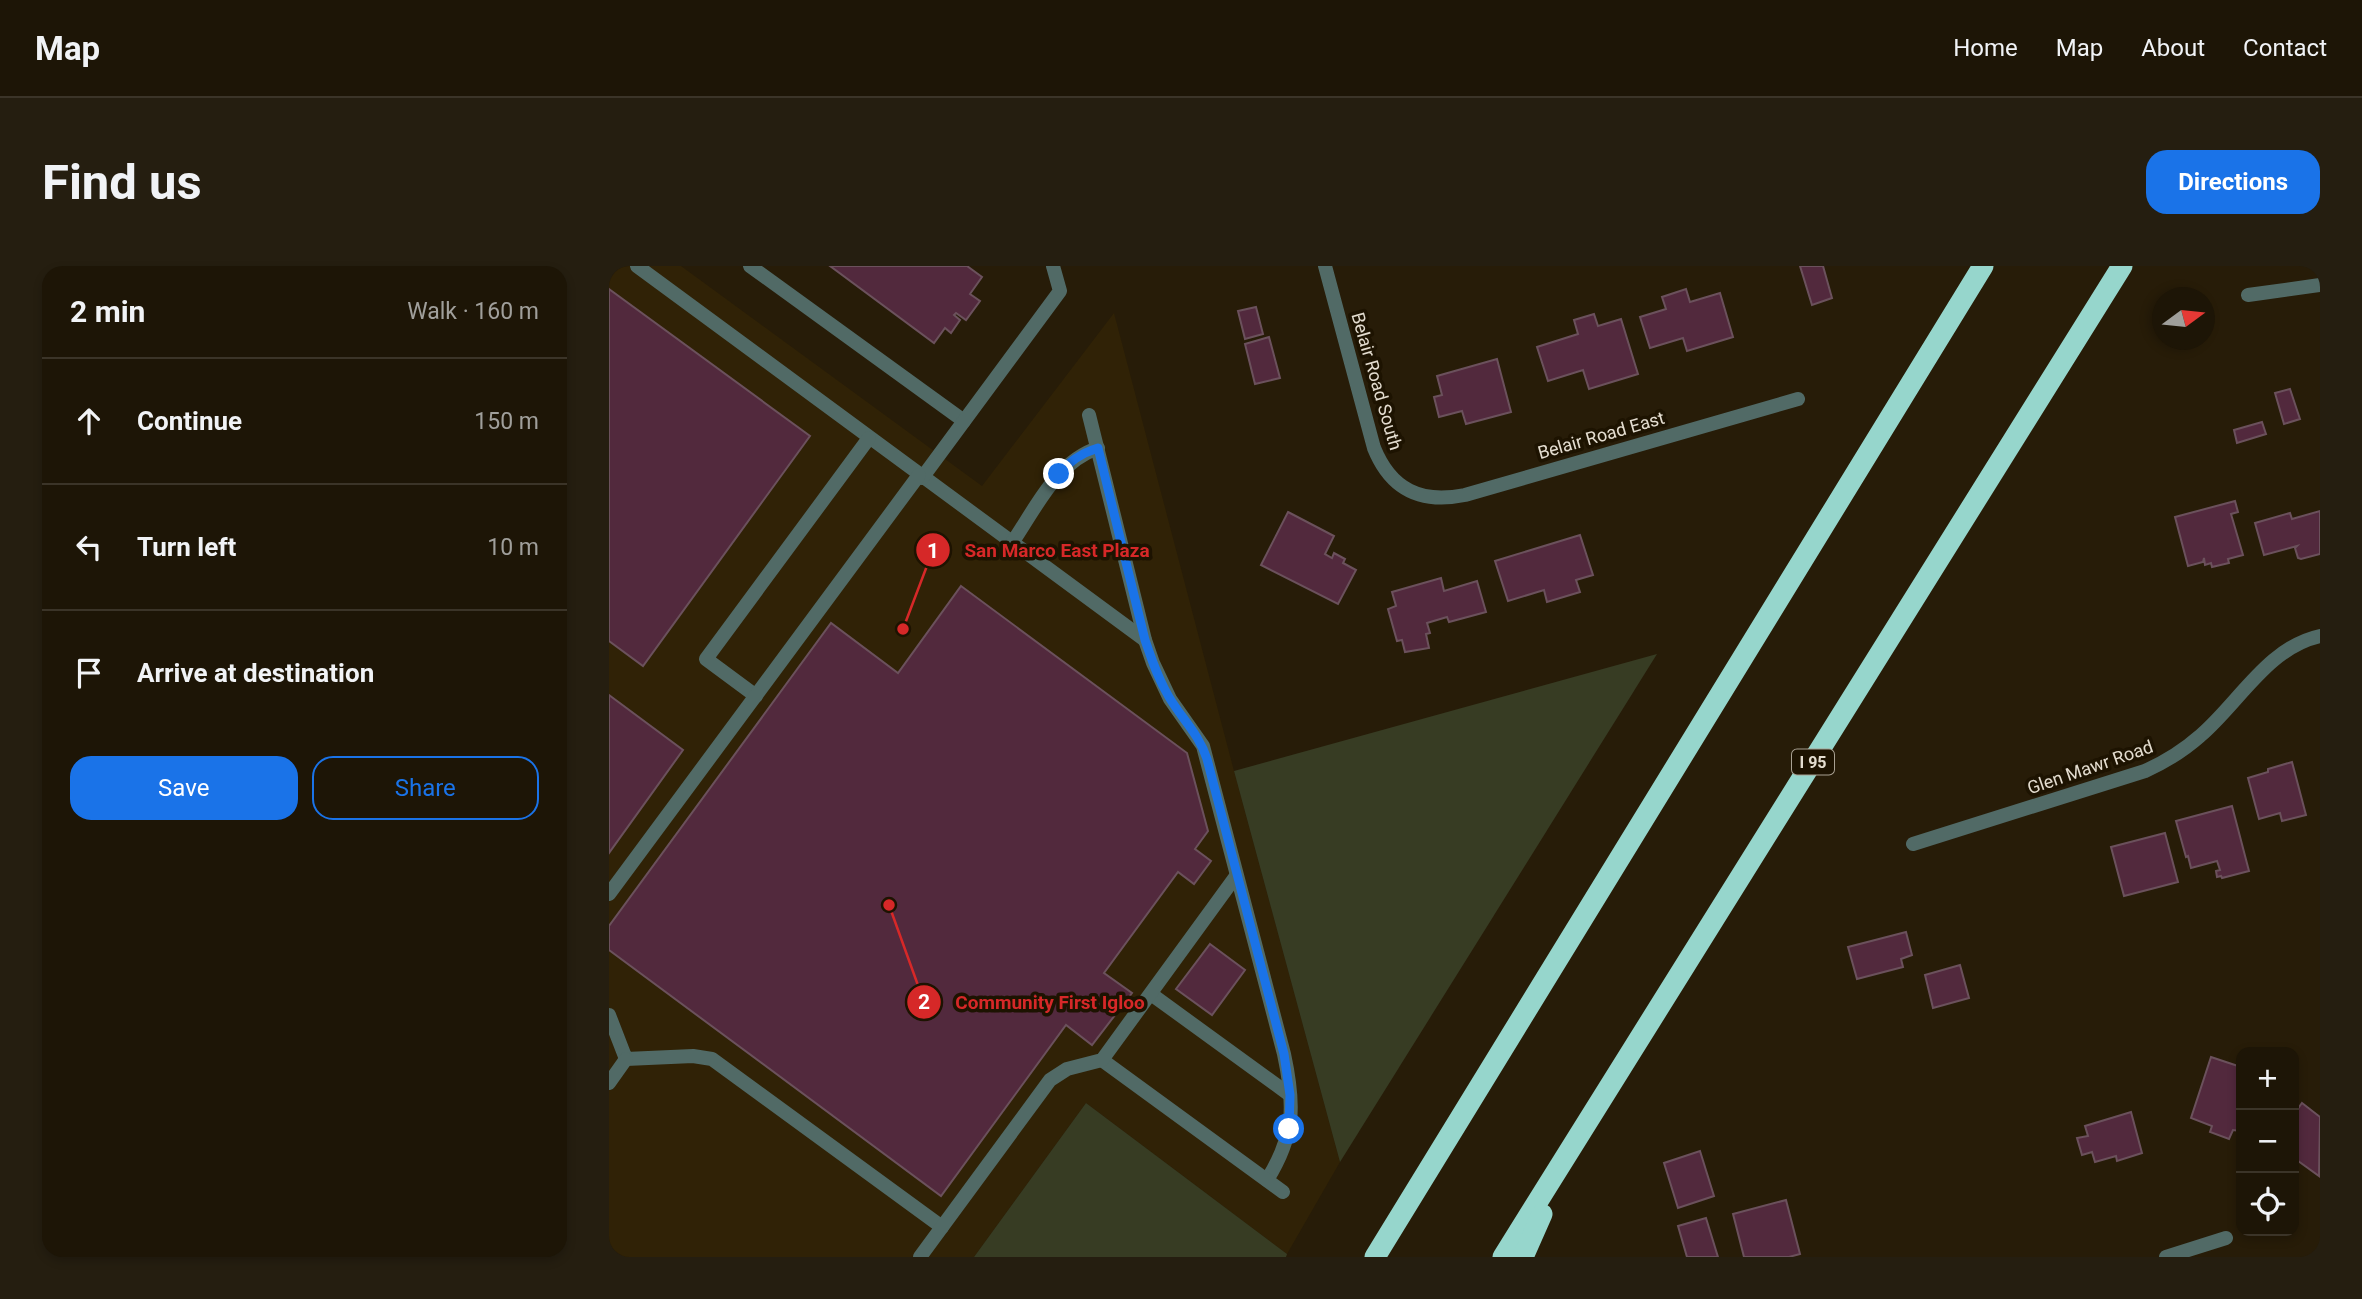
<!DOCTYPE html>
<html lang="en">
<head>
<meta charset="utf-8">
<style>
  :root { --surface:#1d1506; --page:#251e10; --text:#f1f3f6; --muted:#a09f9b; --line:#3b3428; --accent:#1a73e8 }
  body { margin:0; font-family:Roboto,sans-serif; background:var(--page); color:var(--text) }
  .controls { position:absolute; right:21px; bottom:21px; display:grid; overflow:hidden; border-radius:14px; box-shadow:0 4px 10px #0003 }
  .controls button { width:63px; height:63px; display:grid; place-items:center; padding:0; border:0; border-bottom:2px solid var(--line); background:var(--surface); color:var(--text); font:35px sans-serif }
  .compass { position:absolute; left:1543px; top:21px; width:63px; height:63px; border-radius:50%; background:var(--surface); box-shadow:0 4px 10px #0003; rotate:75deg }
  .stop { position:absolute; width:21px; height:21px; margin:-16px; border:5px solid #1a73e8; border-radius:50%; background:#fff }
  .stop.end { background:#1a73e8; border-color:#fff; box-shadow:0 2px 7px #0008 }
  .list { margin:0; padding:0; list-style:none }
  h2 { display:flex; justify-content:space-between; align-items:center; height:91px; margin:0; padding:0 28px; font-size:30px }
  h2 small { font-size:23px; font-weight:400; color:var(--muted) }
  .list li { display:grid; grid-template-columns:46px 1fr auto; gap:21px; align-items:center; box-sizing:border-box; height:126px; padding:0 28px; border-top:2px solid var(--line) }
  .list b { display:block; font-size:26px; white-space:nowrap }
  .list em { font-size:23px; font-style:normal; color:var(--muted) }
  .actions { display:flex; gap:14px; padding:21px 28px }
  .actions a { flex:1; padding:16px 0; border:2px solid var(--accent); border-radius:21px; text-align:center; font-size:24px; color:var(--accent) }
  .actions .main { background:var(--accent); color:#fff }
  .icon { flex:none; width:38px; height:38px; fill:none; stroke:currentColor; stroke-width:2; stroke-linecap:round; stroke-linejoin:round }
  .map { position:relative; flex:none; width:1711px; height:991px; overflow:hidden; border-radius:21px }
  header { display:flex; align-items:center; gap:42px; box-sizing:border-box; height:98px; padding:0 35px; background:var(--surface); border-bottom:2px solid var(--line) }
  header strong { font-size:33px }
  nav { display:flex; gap:38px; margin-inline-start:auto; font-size:24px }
  .intro { display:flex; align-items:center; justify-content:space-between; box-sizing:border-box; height:168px; padding:0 42px }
  h1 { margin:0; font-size:49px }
  .button { padding:18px 32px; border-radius:21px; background:var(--accent); color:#fff; font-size:24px; font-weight:700 }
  main { display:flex; gap:42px; padding:0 42px }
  aside { flex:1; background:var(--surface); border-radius:21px; box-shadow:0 4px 10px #0003 }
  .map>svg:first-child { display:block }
  .built { fill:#302206 }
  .green { fill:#373c23 }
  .building { fill:#52293d; stroke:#6b515c; stroke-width:2 }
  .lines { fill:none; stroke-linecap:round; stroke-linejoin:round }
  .lane { stroke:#516a66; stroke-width:14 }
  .street { stroke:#516a66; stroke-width:14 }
  .highway { stroke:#96d6cc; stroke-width:21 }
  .route { stroke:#1a73e8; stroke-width:9 }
  .labels { text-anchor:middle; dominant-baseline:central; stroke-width:7; stroke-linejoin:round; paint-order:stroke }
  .shield { fill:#1d1301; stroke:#a8a092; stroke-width:2 }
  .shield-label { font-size:16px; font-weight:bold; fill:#e4ddd0 }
  .street-label { font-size:18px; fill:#e4ddd0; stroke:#1d1301 }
  .leader { fill:none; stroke:#d62828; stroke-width:2.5 }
  .callout-dot { fill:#d62828; stroke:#1d1301; stroke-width:2.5 }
  .mark-label { font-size:21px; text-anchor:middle; font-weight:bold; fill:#fff }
  .callout-label { font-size:19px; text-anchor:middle; font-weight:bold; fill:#d62828; stroke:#1d1301; stroke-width:7; stroke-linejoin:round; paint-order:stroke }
</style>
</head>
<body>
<header>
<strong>Map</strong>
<nav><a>Home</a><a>Map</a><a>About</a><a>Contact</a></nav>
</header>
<div class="intro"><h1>Find us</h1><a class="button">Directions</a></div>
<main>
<aside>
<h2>2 min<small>Walk · 160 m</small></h2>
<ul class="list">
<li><svg class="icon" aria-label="ahead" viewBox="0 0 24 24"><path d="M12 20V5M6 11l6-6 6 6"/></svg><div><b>Continue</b></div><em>150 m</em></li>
<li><svg class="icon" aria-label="left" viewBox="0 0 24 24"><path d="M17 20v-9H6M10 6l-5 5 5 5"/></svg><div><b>Turn left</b></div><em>10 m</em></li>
<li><svg class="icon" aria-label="arrive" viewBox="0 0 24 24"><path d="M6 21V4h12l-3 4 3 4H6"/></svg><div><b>Arrive at destination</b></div></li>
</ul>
<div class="actions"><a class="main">Save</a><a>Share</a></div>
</aside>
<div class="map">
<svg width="1711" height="991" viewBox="0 0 1711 991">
  <rect width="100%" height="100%" fill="#271c08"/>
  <polygon class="built" points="0,0 72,0 373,220 505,47 625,505 731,896 678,988 477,837 365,991 0,991"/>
  <g class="green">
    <polygon points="1048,388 731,896 625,505"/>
    <polygon points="477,837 678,988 677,991 365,991"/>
  </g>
  <g class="building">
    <polygon points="221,0 358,0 373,11 361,28 371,35 357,54 347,47 345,49 351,54 342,67 336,62 325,77"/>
    <polygon points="1191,0 1214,0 1223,32 1203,39"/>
    <polygon points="0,23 201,170 34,400 0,375"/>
    <polygon points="1077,23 1081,36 1111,27 1124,71 1078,85 1074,72 1041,82 1031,51 1057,43 1053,31"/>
    <polygon points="647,41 654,68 636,73 629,45"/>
    <polygon points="985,48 989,60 1012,53 1029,108 980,123 974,104 939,115 928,81 969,68 965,54"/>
    <polygon points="660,71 671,112 646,118 636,78"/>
    <polygon points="888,93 902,146 857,158 853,145 830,151 825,131 833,129 828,110"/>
    <polygon points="1681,123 1691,153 1675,158 1666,127"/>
    <polygon points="1653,156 1657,168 1628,177 1625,164"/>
    <polygon points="1626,235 1629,246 1622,248 1634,289 1619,293 1620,297 1603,301 1602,297 1596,299 1595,292 1594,296 1579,300 1566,251"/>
    <polygon points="1711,245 1711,288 1692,293 1689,292 1686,282 1688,280 1655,289 1646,257 1681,247 1683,253"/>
    <polygon points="679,246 725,270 716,288 723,292 725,287 736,293 734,297 747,304 729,338 652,299"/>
    <polygon points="971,269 984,309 967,314 971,326 938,336 935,324 899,335 886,295"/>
    <polygon points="832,312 835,325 868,315 877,346 840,356 838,351 818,357 821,367 817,368 820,382 796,386 793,374 788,375 779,343 787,340 783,326"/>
    <polygon points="352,320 578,487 599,565 586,583 602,595 585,618 569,606 495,707 523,727 483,779 457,759 332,930 0,684 0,660 222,357 289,407"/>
    <polygon points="0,429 74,484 0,587"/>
    <polygon points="1683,496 1697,549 1673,555 1671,547 1650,553 1639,512 1659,506 1659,503"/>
    <polygon points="1623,540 1640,605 1613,612 1612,610 1608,611 1607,605 1611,604 1608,595 1582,602 1579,590 1577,591 1567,555"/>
    <polygon points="1556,567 1569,616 1515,630 1502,581"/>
    <polygon points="1297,666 1303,689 1292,693 1294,701 1248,713 1239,681"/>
    <polygon points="601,678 636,704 603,749 567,723"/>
    <polygon points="1351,699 1360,732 1324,742 1316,709"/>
    <polygon points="1602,791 1632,801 1632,865 1624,864 1620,873 1601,866 1603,860 1582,852"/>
    <polygon points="1693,837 1711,851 1710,910 1685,892 1685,848"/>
    <polygon points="1522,846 1533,887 1508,895 1507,890 1486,896 1483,886 1473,889 1468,872 1479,870 1476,860"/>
    <polygon points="1091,885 1105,930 1069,942 1055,897"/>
    <polygon points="1177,934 1191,988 1180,991 1135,991 1124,948"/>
    <polygon points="1097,952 1109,991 1078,991 1069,960"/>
  </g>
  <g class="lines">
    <g class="lane">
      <polyline points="28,0 536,374"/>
      <polyline points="141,0 355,155"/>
      <path d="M480 149 536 374 544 397 561 433 594 480 675 788C686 839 686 869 658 914"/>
      <polyline points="313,212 451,25 444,0"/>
      <path d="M403 277C427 242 447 196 489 182"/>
      <polyline points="147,430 97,393 260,172"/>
      <polyline points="0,628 310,209"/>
      <polyline points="542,728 681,829"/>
      <polyline points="0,749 17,793 84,790 103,793 333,961"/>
      <polyline points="493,794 674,926"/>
      <polyline points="0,817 17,793"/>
      <polyline points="311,991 441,814 458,803 493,794 627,610"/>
    </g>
    <g class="street">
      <path d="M716 0 765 182C782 224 812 238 856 229L1189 133"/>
      <polyline points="1639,29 1711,19"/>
      <path d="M1304 578 1536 505C1556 496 1574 485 1591 470 1629 438 1659 381 1711 370"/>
      <polyline points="1557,991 1617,972"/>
    </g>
    <g class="highway">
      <polyline points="766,991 1374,0"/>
      <polyline points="894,991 1513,0"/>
      <polyline points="914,991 933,948"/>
    </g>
  </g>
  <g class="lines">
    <path class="route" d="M450 208C460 195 473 187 489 182L536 374C543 394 549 413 560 431 573 453 590 468 598 493L675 788 681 829 680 863"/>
  </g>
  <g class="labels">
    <rect class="shield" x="1183" y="483.5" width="42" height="25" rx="5"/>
    <g class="shield-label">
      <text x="1204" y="496">I 95</text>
    </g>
    <g class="street-label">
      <text transform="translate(768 115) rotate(74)">Belair Road South</text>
      <text transform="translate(992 169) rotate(-16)">Belair Road East</text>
      <text transform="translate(1481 501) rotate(-19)">Glen Mawr Road</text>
    </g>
  </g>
  <path class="leader" d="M294 363L324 284M280 639L315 736"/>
  <g class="callout-dot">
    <circle cx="294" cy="363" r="7"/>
    <circle cx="280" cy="639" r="7"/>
    <circle cx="324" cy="284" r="18"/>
    <circle cx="315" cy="736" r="18"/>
  </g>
  <g class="mark-label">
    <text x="324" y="292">1</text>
    <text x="315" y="743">2</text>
  </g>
  <g class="callout-label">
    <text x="448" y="291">San Marco East Plaza</text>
    <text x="441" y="743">Community First Igloo</text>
  </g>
</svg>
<div class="controls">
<button>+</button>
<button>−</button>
<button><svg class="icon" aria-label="locate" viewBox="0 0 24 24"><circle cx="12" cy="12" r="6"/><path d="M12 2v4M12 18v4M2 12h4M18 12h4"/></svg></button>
</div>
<svg class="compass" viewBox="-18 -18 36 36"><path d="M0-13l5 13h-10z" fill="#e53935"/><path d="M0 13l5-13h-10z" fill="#a09f9b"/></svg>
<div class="stop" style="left:680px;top:863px"></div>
<div class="stop end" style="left:450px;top:208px"></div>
</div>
</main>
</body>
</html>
